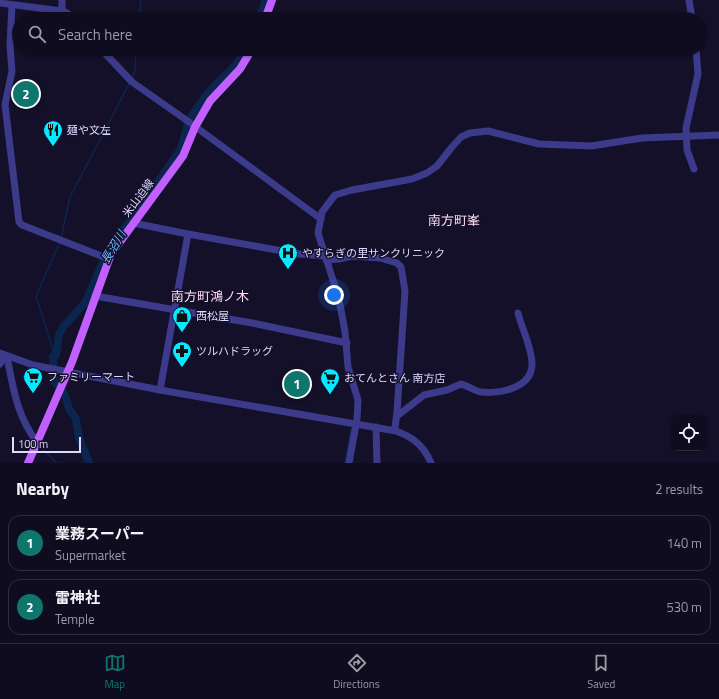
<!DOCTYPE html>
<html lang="en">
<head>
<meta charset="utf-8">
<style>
  :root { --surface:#0f0c20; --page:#181529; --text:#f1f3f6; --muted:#9b9ba5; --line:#2f2c3e; --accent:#0f766e }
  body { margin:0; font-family:"Titillium Web","Noto Sans JP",sans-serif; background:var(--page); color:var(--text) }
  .controls { position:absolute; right:12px; bottom:12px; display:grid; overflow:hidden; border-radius:8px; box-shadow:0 1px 3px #0004 }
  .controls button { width:36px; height:36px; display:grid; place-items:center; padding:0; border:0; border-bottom:1px solid var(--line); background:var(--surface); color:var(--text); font:20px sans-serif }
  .scale { position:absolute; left:12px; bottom:10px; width:69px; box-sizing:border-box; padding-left:4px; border:2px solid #ddd9ff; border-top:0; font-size:11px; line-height:14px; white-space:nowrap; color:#ddd9ff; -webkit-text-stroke:3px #14102a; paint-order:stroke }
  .you { position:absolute; left:334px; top:295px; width:14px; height:14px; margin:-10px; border:3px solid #fff; border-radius:50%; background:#1a73e8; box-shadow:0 0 0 6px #1a73e833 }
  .badge { display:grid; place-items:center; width:26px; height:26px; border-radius:50%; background:var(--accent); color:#fff; font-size:13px; font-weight:700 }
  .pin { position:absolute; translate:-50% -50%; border:2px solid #fff; box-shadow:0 1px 4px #0006 }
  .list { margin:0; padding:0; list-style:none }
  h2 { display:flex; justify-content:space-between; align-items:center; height:52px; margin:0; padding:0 16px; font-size:17px }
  h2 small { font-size:13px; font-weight:400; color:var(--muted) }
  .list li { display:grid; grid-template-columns:26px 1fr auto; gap:12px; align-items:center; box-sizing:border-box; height:56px; margin:0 8px 8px; padding:0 8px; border:1px solid var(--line); border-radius:12px }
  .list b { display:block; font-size:15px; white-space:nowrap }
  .list p { margin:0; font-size:13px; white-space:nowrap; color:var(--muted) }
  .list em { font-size:13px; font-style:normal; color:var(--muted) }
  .icon { flex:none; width:22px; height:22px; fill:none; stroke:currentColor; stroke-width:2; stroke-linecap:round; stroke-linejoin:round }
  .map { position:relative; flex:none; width:719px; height:463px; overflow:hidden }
  .search { position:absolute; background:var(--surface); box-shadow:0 1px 3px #0004; left:12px; right:12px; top:12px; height:44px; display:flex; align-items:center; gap:10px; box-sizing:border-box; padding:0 14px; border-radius:22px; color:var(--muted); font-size:15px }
  .sheet { height:180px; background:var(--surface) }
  nav { display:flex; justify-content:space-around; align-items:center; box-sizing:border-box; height:56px; border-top:1px solid var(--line); background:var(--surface); font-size:11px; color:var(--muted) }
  nav a { display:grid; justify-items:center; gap:2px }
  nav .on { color:var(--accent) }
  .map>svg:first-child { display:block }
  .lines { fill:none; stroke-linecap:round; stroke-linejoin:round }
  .stream { stroke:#0b254e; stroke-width:1.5 }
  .river { stroke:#0b254e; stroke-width:8 }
  .minor { stroke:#3c3a8a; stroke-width:7 }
  .major { stroke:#c160ff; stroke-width:8 }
  .labels { text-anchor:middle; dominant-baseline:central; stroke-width:3; stroke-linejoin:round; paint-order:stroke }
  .poi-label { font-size:11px; fill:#ddd9ff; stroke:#14102a; text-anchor:start }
  .street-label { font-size:11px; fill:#ddd9ff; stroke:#14102a }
  .water-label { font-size:12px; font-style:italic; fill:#67bbff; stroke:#14102a }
  .quarter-label { font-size:13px; fill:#ffdbf3; stroke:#14102a }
</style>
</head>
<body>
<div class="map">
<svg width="719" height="463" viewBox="0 0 719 463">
  <rect width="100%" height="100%" fill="#14102a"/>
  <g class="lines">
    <g class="stream">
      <polyline points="139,19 141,0"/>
      <polyline points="132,79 135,70 136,49"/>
      <polyline points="61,238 70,197 129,84"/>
      <polyline points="53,356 53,350 36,296 60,242"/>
      <polyline points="41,448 57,463"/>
      <polyline points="345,463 351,429"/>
    </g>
    <g class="river">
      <polyline points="259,19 266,0"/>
      <path d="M89 463 79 438 76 419 69 409 65 395 54 381 53 356 56 355 59 335 63 327 85 303 107 253 179 152C184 143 185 134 188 123 191 114 201 103 207 95 220 78 237 69 246 49"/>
    </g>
    <g class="minor">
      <polyline points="62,0 62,11"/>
      <polyline points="689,0 692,19"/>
      <polyline points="0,3 62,11 67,13 74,19"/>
      <polyline points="12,5 10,46 12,71 5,105 19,222 22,225 109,259"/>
      <polyline points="101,49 132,82 189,122 321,219"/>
      <polyline points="694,169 687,150 686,128 698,74 696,49"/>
      <polyline points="133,223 188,234 160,390"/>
      <polyline points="188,234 299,254 325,256"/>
      <polyline points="326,260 339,259 352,256 380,258 397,263 401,267 405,291 397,412 395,428"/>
      <polyline points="95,296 252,323 347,343"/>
      <path d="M0 353 33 365 160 390 396 431C413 437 424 446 431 463"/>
      <path d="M7 357C13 387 17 417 37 442"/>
      <polyline points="0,364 5,356"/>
      <path d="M397 416 424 395 447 390 461 384C469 386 474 391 481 392 500 394 532 388 532 364 532 348 522 329 518 313"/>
      <polyline points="376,427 377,463"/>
      <polyline points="349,463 357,419 358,400 348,367 345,332 339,299 318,233 322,212 335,195 352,190 412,179 427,173 437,166 452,147 461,137 470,133 488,131 539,144 591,146 642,138 719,135"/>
    </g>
    <g class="major">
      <polyline points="265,19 272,0"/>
      <polyline points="28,463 72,362 111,254 183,156 195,127 210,101 240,69 252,49"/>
    </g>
  </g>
  <defs>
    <g id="restaurant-pin" transform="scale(1)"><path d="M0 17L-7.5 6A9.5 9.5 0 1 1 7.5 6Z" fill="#05eaff" stroke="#14102a"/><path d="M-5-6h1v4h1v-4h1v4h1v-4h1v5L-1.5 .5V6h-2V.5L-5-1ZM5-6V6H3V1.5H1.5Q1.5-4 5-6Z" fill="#111"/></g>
    <g id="hospital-pin" transform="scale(1)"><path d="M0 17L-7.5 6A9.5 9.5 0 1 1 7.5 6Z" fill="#05eaff" stroke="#14102a"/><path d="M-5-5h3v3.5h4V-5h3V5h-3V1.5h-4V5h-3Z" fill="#111"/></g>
    <g id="shop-pin" transform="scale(1)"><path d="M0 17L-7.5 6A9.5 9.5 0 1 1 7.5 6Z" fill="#05eaff" stroke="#14102a"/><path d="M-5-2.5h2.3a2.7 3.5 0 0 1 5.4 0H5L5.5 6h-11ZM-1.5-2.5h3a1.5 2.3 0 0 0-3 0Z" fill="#111"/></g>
    <g id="pharmacy-pin" transform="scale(1)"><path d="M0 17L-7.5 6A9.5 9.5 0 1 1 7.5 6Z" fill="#05eaff" stroke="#14102a"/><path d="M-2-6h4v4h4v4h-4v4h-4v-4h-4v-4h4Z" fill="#111"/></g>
    <g id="supermarket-pin" transform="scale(1)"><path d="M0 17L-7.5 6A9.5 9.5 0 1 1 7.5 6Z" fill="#05eaff" stroke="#14102a"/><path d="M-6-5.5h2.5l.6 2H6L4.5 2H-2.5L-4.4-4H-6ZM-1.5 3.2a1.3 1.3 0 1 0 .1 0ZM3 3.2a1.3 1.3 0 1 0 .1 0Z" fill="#111"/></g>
  </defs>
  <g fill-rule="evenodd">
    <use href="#restaurant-pin" x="53" y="130"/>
    <use href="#hospital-pin" x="288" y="253"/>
    <use href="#shop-pin" x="182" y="316"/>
    <use href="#pharmacy-pin" x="182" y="351"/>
    <use href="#supermarket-pin" x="33" y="377"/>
    <use href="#supermarket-pin" x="330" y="378"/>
  </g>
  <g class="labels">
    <g class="poi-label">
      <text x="67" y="130">麺や文左</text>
      <text x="302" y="253">やすらぎの里サンクリニック</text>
      <text x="196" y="316">西松屋</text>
      <text x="196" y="351">ツルハドラッグ</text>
      <text x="47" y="377">ファミリーマート</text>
      <text x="344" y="378">おてんとさん 南方店</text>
    </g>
    <g class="street-label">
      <text transform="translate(138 198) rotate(-53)">米山迫線</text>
    </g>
    <g class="water-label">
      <text transform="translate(113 247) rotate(-59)">長沼川</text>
    </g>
    <g class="quarter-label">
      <text x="454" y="220">南方町峯</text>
      <text x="210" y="296">南方町鴻ノ木</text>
    </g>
  </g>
</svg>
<div class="controls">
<button><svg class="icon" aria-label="locate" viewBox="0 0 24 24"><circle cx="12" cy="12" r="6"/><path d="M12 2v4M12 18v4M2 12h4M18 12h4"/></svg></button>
</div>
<div class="scale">100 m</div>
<div class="you"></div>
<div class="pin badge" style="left:297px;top:384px">1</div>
<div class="pin badge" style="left:26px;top:94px">2</div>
<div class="search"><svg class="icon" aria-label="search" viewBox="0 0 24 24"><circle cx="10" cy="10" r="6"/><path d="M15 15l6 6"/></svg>Search here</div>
</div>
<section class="sheet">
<h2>Nearby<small>2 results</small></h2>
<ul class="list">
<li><span class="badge">1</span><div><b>業務スーパー</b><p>Supermarket</p></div><em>140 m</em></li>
<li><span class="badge">2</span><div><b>雷神社</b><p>Temple</p></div><em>530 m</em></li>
</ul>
</section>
<nav>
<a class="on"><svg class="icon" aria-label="map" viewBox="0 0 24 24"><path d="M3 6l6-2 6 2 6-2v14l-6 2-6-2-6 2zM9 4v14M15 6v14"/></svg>Map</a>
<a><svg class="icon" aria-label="directions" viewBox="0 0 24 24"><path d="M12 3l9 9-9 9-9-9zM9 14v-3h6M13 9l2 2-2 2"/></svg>Directions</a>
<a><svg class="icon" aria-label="saved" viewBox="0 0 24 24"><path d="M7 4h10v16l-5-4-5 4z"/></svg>Saved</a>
</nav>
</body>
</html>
